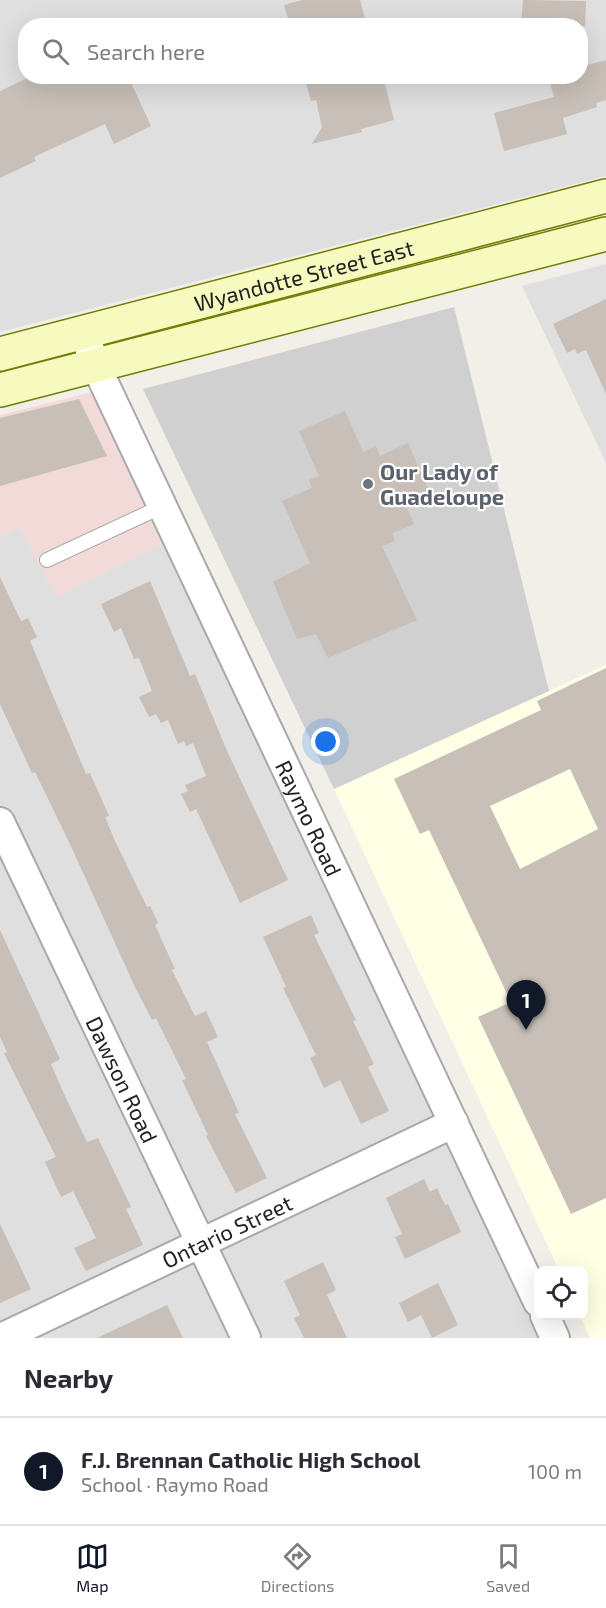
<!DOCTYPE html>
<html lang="en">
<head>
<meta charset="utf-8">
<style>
  :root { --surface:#fff; --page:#f2f2f3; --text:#2b2b33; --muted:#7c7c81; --line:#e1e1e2; --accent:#111827 }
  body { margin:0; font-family:"Exo 2",sans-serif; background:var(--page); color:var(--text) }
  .controls { position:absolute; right:18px; bottom:18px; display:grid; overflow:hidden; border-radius:12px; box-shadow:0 6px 24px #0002 }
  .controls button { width:54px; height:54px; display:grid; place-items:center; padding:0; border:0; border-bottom:2px solid var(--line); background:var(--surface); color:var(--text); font:30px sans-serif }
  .you { position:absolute; left:326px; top:742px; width:21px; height:21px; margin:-15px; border:4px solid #fff; border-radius:50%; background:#1a73e8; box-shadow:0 0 0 9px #1a73e833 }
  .badge { display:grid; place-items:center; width:39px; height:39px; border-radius:50%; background:var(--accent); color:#fff; font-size:20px; font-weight:700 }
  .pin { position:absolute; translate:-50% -50px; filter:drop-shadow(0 2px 3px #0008) }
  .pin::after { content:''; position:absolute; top:32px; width:21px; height:18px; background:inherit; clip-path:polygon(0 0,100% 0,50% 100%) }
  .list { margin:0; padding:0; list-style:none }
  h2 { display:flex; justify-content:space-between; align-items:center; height:78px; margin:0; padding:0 24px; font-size:26px }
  h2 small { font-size:20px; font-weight:400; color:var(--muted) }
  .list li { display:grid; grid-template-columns:39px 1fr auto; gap:18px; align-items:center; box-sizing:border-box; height:108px; padding:0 24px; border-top:2px solid var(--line) }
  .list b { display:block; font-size:22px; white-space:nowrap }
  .list p { margin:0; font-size:20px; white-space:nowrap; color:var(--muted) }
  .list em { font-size:20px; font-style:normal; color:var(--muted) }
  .icon { flex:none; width:33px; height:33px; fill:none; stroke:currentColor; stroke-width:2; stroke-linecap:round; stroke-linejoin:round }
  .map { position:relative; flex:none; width:606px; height:1338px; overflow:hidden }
  .search { position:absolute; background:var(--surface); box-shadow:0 6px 24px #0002; left:18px; right:18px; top:18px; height:66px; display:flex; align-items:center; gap:15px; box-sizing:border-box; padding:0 21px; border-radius:24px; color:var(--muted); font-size:22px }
  .sheet { height:186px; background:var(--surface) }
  nav { display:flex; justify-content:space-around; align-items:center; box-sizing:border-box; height:84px; border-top:2px solid var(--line); background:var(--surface); font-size:16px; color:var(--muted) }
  nav a { display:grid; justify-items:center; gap:3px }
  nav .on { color:var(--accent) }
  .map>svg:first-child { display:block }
  .residential { fill:#e0dfdf; fill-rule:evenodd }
  .commercial { fill:#f2dad9 }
  .education { fill:#ffffe5 }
  .religious { fill:#d0d0d0 }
  .building { fill:#c7bfb8; fill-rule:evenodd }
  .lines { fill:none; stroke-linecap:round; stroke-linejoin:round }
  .lane-casing { stroke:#a9a9a9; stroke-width:16 }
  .street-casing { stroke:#a9a9a9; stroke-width:32 }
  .secondary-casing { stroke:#707d05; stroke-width:36 }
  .lane { stroke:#fff; stroke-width:14 }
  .street { stroke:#fff; stroke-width:28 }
  .secondary { stroke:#f7fabf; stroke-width:33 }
  .worship-dot { fill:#6b7280; stroke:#fff; stroke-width:2 }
  .labels { text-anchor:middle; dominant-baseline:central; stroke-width:4.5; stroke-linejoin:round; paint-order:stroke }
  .street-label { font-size:22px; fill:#222; stroke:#fff }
  .worship-label { font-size:22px; font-weight:bold; fill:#5b616d; stroke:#fff; text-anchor:start }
</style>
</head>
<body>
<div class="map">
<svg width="606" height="1338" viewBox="0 0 606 1338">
  <rect width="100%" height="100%" fill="#f2efe9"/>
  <g class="residential">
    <path d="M0 0H606V176L0 332ZM26 26H580V76H26Z"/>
    <polygon points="606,264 606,463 522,286"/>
    <polygon points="19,527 169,541 539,1338 0,1338 0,537"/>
  </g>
  <polygon class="commercial" points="93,392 169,541 56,597 19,528 0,537 0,415"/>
  <polygon class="education" points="606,665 606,1338 590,1338 580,1316 584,1316 584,1270 559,1270 334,789"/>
  <polygon class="religious" points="454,307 549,691 334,789 143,389"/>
  <g class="building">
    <polygon points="302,0 360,0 367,26 290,26 284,5"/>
    <polygon points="523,0 586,1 585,26 521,26"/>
    <polygon points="606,60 606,100 596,103 597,107 563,118 567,134 504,151 494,113 554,97 548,76 580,76 580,67"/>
    <polygon points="32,76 128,76 151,126 114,144 105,124 34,157 36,161 0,178 0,91"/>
    <polygon points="304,76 383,76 394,120 361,129 362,132 312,144 322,127 316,100 311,101"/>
    <polygon points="606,299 606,394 586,350 577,354 575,349 567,353 553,324"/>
    <polygon points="79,399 107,456 0,486 0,418"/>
    <polygon points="345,411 363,452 376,446 380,456 408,443 429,491 404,502 414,524 392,533 395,541 382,546 417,620 328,658 316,634 297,639 273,582 310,563 282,501 312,488 309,480 319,476 299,431"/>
    <polygon points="0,577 21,621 28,618 37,637 30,641 86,774 90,773 109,816 105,817 115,841 147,907 150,906 158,923 155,925 175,969 172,970 195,1016 206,1011 218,1037 207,1042 239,1113 235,1114 267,1178 236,1193 206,1136 208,1135 182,1080 186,1079 156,1018 152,1020 135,987 69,842 35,772 32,773 0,704"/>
    <polygon points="150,581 190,676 195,674 227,751 288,880 240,903 196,809 190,812 181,794 188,791 185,785 206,776 193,743 186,746 184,741 178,744 168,720 161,723 156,714 149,717 139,697 152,691 139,658 134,659 121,628 114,632 101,604"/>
    <path d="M606 668V1198L571 1214 478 1017 511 1002 429 830 420 834 394 779 541 710 537 701ZM570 769 598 829 520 869 490 806Z"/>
    <polygon points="311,915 319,933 314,935 356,1020 353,1021 374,1064 368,1067 389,1111 361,1124 340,1080 324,1088 310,1058 316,1055 283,988 286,987 263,937"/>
    <polygon points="0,930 60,1059 51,1064 64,1094 87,1142 98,1138 131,1207 126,1209 143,1245 86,1271 74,1248 96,1238 73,1191 61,1197 45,1162 56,1157 4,1053 7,1052 0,1037"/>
    <polygon points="424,1179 430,1192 437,1188 445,1205 448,1204 461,1232 405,1259 395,1237 402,1234 386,1198"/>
    <polygon points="0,1224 31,1289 0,1303"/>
    <polygon points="323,1262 336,1290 327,1295 347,1338 304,1338 294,1318 300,1315 284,1281"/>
    <polygon points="438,1283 458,1325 432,1338 421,1315 408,1322 399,1303"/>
    <polygon points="167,1305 183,1338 97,1338"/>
  </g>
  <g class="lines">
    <g class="lane-casing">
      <polyline id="lane" points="47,560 163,506"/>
    </g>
    <g class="street-casing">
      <g id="street">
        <path id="s1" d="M83 331 96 366 538 1302"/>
        <path id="s2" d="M0 822 246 1338"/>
        <polyline points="545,1316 555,1338"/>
        <path id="s3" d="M1 1338 454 1123"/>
      </g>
    </g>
    <g class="secondary-casing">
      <g id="secondary">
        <path id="s4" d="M0 354 606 196"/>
        <polyline points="0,390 606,234"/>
      </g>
    </g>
    <use href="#lane" class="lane"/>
    <use href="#street" class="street"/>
    <use href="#secondary" class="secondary"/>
  </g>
  <circle class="worship-dot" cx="368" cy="484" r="6"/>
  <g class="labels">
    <g class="street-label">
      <text stroke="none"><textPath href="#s4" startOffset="314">Wyandotte Street East</textPath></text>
      <text stroke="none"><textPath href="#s1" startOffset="537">Raymo Road</textPath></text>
      <text stroke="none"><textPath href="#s2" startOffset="285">Dawson Road</textPath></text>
      <text stroke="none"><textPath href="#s3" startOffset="250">Ontario Street</textPath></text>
    </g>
    <g class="worship-label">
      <text x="380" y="471">Our Lady of<tspan x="380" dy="25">Guadeloupe</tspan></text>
    </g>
  </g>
</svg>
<div class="controls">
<button><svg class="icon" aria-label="locate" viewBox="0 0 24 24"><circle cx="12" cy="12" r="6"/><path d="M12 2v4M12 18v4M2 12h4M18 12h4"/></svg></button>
</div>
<div class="you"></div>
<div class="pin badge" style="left:526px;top:1030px">1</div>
<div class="search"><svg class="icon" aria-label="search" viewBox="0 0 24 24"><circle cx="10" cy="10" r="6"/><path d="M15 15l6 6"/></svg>Search here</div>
</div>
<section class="sheet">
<h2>Nearby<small></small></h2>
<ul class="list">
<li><span class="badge">1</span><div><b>F.J. Brennan Catholic High School</b><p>School · Raymo Road</p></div><em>100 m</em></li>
</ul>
</section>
<nav>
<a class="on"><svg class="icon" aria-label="map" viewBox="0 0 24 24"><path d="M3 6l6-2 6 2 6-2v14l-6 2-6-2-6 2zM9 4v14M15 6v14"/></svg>Map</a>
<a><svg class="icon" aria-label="directions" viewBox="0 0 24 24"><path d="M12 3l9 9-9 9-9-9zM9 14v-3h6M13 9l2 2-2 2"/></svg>Directions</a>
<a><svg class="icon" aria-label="saved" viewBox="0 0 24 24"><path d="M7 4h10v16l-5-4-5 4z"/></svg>Saved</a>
</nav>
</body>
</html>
